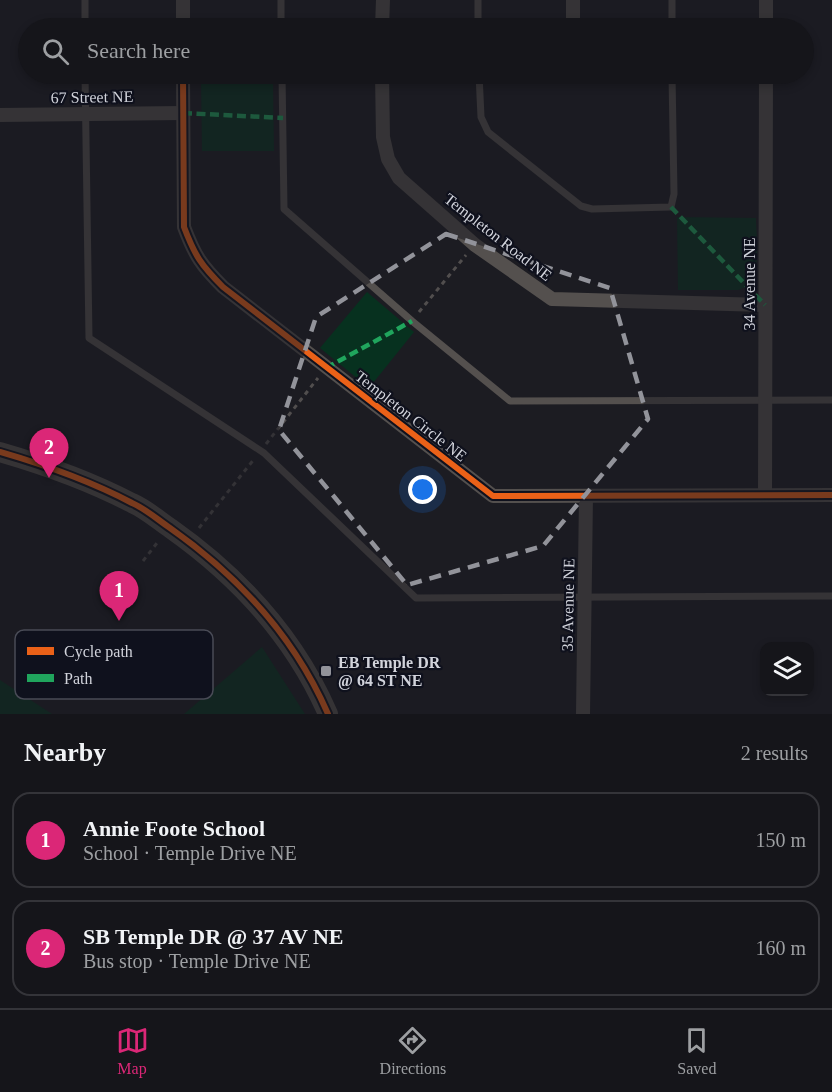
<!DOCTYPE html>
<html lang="en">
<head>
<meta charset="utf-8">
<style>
  :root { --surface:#15151a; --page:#222227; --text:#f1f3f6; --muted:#9d9fa2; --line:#343439; --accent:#db2777 }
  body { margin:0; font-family:"Times New Roman",serif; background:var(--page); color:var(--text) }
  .controls { position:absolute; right:18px; bottom:18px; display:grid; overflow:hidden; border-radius:12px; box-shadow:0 3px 9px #0003 }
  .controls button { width:54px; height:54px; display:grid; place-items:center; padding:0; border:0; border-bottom:2px solid var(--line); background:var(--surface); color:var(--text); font:30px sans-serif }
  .you { position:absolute; left:423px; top:490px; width:21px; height:21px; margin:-15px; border:4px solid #fff; border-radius:50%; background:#1a73e8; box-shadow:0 0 0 9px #1a73e833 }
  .badge { display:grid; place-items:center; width:39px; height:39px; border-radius:50%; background:var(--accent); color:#fff; font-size:20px; font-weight:700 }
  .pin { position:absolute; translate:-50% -50px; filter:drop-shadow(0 2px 3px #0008) }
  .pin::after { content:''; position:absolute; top:32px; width:21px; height:18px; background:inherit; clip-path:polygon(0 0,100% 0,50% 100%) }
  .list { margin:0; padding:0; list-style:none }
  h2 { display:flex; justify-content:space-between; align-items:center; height:78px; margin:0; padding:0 24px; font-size:26px }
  h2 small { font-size:20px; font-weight:400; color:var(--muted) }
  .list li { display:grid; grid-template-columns:39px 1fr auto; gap:18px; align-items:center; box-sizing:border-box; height:96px; margin:0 12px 12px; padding:0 12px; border:2px solid var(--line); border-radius:18px }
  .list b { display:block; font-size:22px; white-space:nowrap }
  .list p { margin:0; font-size:20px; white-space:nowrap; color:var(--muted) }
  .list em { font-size:20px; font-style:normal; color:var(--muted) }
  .icon { flex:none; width:33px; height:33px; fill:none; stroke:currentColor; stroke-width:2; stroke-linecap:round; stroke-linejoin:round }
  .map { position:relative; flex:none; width:832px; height:714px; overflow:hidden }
  .search { position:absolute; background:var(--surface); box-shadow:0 3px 9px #0003; left:18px; right:18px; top:18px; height:66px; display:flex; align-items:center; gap:15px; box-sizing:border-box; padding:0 21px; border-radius:33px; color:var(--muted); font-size:22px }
  .sheet { height:294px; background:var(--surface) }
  nav { display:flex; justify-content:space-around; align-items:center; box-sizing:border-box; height:84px; border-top:2px solid var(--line); background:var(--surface); font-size:16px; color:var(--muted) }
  nav a { display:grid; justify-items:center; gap:3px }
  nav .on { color:var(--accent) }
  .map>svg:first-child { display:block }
  .green { fill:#07311f }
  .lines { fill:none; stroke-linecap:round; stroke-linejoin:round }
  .path { stroke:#514e4e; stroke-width:3; stroke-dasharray:4.5 4.5; stroke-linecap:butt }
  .lane { stroke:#54504e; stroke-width:7 }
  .street { stroke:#54504e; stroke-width:14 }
  .secondary { stroke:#56514d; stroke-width:20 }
  .quiet { stroke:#20a55d; stroke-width:4.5; stroke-dasharray:9 4.5; stroke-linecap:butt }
  .cycleway-casing { stroke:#0f111d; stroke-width:10 }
  .cycleway { stroke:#ea6118; stroke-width:6 }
  .marked { fill:none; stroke:#92939a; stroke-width:4.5; stroke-dasharray:12 8; stroke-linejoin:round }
  .poi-dot { fill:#92939a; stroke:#0f111d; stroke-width:2 }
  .labels { text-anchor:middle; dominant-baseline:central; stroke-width:4.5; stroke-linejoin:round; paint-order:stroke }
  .street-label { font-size:16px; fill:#d1d3db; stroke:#0f111d }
  .poi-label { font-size:16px; font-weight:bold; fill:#d1d3db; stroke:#0f111d; text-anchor:start }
  .key { fill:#0f111d; stroke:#494b56; stroke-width:1.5 }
  .key-label { font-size:16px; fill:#d1d3db }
</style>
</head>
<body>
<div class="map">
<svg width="832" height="714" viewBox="0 0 832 714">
  <rect width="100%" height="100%" fill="#1c1c22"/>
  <g class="green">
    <polygon points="201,81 273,81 274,151 202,151"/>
    <path d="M677 217 756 218C756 239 764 284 738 290H678Z"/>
    <polygon points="367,292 414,332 369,388 320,348"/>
    <polygon points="262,647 305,714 184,714"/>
    <polygon points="0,680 52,714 0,714"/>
  </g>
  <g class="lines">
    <g class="path">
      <polyline points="419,312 466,255"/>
      <polyline points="266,444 318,378"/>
      <polyline points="199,528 255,458"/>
      <polyline points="143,561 157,543"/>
    </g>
    <g class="lane">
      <polyline points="281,0 281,28"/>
      <polyline points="478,0 478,28"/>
      <polyline points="672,0 672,28"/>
      <polyline points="85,28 85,0"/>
      <polyline points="85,74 89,338 264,453 416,598 832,596"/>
      <polyline points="282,74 284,209 412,321 510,401 832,400"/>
      <polyline points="479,74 481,117 488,132 581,206 592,209 671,207 674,194 672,74"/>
    </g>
    <g class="street">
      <polyline points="183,0 183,28"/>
      <polyline points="573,0 573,28"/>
      <polyline points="382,28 383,0"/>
      <polyline points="766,28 766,0"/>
      <path d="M183 74 184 227C195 256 201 265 223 287L493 496 832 495"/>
      <polyline points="382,74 383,137 388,159 399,178 475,245 552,299 765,305"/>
      <polyline points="0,115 183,113"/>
      <polyline points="765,495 766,74"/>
      <polyline points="583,714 586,496"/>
    </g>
    <path class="secondary" d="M0 452C45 465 90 481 132 503 146 509 158 520 170 528 238 576 295 638 328 714"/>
    <g class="quiet">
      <polyline points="183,113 283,118"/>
      <polyline points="671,207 765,305"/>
      <polyline points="326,368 412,321"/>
    </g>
    <g class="cycleway-casing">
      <g id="cycleway">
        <path d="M183 74 184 227C195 256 201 265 223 287L493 496 832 495"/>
        <path d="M0 452C45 465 90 481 132 503 146 509 158 520 170 528 238 576 295 638 328 714"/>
      </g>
    </g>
    <use href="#cycleway" class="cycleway"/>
  </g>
  <path d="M0 0H832V714H0ZM446 234 610 288 648 419 543 546 407 585 279 430 316 317Z" fill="#1c1c22" fill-opacity=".55" fill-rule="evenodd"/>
  <path class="marked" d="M446 234 610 288 648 419 543 546 407 585 279 430 316 317Z"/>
  <rect class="poi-dot" x="320" y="665" width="12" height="12" rx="3"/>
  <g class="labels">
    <g class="street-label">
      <text transform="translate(92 97) rotate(-1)">67 Street NE</text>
      <text transform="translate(498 237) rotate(38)">Templeton Road NE</text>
      <text transform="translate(749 284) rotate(-90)">34 Avenue NE</text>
      <text transform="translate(411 416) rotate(38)">Templeton Circle NE</text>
      <text transform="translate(568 605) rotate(-89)">35 Avenue NE</text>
    </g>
    <g class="poi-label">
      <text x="338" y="662">EB Temple DR<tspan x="338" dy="18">@ 64 ST NE</tspan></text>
    </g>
  </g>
  <rect x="15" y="630" width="198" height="69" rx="9" class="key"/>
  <rect x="27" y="647" width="27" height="8" fill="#ea6118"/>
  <rect x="27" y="674" width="27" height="8" fill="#20a55d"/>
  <g class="key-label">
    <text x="64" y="657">Cycle path</text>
    <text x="64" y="684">Path</text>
  </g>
</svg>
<div class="controls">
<button><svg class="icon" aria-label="layers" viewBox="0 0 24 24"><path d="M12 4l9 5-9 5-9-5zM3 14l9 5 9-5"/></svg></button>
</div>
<div class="you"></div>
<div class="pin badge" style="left:119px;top:621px">1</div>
<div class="pin badge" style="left:49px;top:478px">2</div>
<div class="search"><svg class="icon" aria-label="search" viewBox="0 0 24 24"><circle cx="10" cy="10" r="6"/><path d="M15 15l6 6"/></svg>Search here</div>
</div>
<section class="sheet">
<h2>Nearby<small>2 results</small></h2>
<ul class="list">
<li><span class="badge">1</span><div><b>Annie Foote School</b><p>School · Temple Drive NE</p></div><em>150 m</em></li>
<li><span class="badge">2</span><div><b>SB Temple DR @ 37 AV NE</b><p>Bus stop · Temple Drive NE</p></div><em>160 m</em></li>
</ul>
</section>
<nav>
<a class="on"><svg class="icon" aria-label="map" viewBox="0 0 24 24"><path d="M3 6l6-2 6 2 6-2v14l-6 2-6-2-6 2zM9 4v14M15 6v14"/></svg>Map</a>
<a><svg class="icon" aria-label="directions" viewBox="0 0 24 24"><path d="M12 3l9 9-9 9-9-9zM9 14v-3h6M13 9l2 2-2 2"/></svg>Directions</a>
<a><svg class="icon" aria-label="saved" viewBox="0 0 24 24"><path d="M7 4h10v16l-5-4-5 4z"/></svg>Saved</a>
</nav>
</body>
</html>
